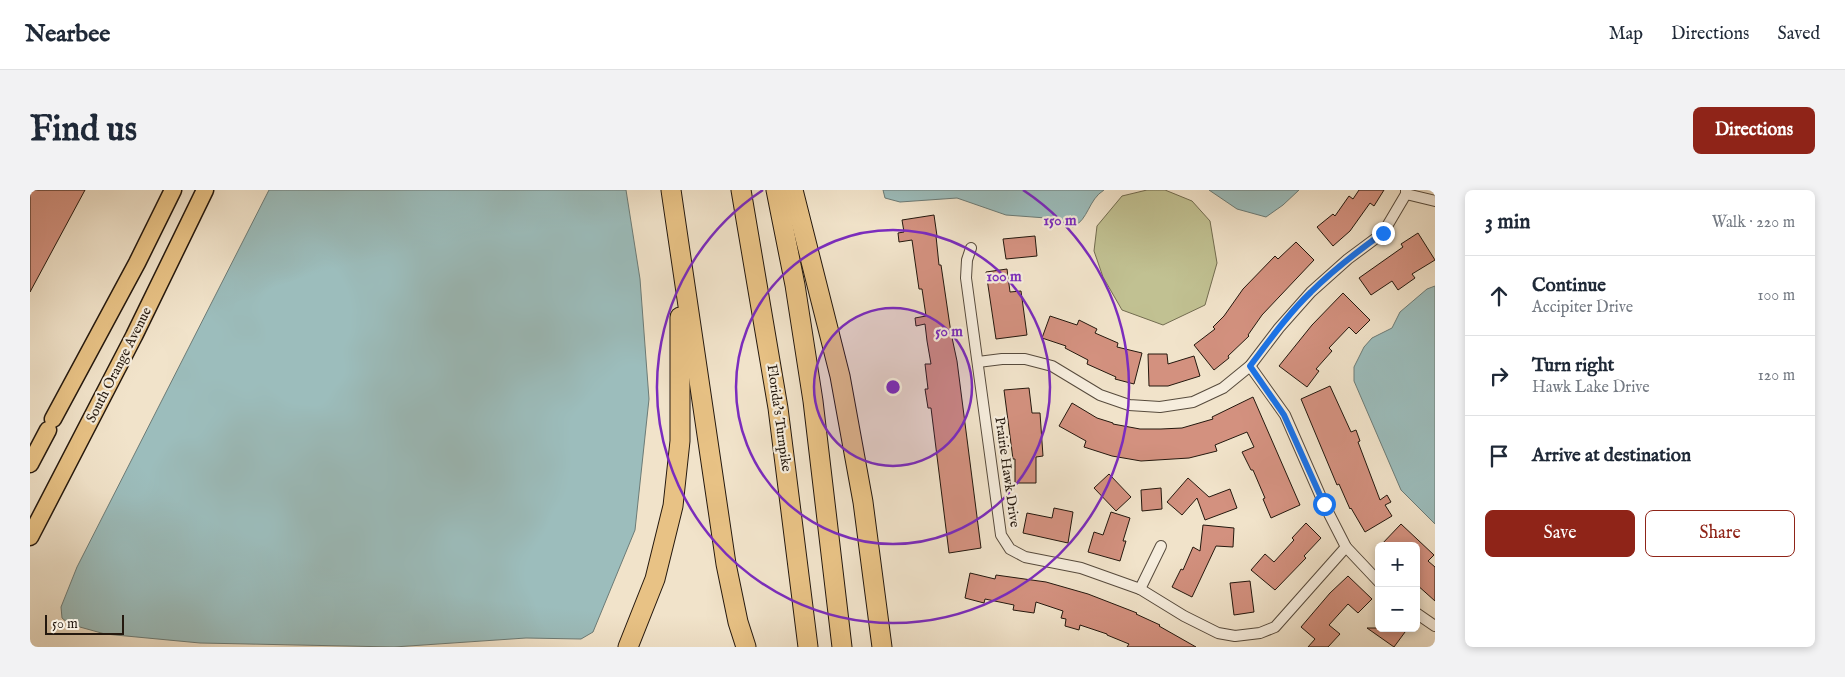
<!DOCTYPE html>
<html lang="en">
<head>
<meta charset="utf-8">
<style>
  :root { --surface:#fff; --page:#f2f2f3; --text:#1f2937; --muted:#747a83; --line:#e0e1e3; --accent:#8f2418 }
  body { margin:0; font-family:"IM FELL English",serif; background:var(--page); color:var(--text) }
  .controls { position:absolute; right:15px; bottom:15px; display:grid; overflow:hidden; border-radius:8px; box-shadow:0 2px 8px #0003 }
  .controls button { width:45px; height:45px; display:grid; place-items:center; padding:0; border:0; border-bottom:1px solid var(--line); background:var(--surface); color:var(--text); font:25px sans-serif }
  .scale { position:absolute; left:15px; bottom:12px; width:79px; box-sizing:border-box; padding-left:5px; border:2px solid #24180e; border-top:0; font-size:14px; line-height:18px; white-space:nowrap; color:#24180e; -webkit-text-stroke:4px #f6eddd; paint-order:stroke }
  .stop { position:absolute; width:15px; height:15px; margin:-11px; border:4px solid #1a73e8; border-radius:50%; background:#fff }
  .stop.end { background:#1a73e8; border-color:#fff; box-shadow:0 1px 5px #0008 }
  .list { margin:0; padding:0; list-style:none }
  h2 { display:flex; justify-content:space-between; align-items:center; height:65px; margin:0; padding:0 20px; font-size:21px }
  h2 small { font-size:16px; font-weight:400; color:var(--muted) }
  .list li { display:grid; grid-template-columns:32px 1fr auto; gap:15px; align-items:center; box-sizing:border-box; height:80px; padding:0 20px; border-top:1px solid var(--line) }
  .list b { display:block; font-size:19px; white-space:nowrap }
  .list p { margin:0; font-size:16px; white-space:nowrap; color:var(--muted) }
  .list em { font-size:16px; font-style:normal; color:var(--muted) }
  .actions { display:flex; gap:10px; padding:15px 20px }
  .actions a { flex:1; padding:11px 0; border:1px solid var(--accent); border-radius:8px; text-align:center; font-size:18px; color:var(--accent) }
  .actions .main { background:var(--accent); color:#fff }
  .icon { flex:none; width:28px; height:28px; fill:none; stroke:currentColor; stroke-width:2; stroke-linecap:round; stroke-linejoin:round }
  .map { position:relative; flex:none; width:1405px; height:457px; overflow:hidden; border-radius:8px }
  header { display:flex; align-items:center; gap:30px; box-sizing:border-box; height:70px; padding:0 25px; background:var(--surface); border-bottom:1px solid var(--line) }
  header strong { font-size:24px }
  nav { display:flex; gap:28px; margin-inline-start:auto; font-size:18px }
  .intro { display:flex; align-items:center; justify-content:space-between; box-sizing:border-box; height:120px; padding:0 30px }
  h1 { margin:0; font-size:35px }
  .button { padding:12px 22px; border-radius:8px; background:var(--accent); color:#fff; font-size:18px; font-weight:700 }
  main { display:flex; gap:30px; padding:0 30px }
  aside { flex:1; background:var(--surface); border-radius:8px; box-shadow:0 2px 8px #0003 }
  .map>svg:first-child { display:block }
  .green { fill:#c1c192; stroke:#726c50 }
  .water { fill:#9cbdbc; stroke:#6c7b76 }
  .building { fill:#d3917f; stroke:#24180e }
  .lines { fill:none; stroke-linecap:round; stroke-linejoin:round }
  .street-casing { stroke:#574b3d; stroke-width:12 }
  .primary-casing { stroke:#24180e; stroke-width:19 }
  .highway-casing { stroke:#24180e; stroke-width:21 }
  .street { stroke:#f6eddd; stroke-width:10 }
  .primary { stroke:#e8c285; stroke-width:16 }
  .highway { stroke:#e8c285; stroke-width:19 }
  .route { stroke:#1a73e8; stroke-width:6 }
  .ring { fill:none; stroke:#7b2cbf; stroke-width:2.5 }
  .labels { text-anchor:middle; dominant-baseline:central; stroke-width:4.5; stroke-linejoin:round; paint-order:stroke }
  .street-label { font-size:14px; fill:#24180e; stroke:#f6eddd }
  .centre { fill:#7b2cbf; stroke:#f6eddd; stroke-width:2.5 }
  .ring-label { font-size:15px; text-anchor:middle; font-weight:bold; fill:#7b2cbf; stroke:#f6eddd; stroke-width:4.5; stroke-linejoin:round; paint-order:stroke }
</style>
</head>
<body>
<header>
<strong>Nearbee</strong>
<nav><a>Map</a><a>Directions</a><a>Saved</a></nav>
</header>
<div class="intro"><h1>Find us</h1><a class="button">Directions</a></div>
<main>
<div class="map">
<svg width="1405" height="457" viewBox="0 0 1405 457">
  <rect width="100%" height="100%" fill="#f1e3ca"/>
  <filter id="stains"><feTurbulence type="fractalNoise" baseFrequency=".004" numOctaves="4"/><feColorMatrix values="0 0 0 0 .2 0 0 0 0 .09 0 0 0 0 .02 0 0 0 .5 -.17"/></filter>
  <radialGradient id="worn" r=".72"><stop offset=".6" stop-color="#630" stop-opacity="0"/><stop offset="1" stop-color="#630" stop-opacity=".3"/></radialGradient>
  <polygon class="green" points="1117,0 1135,0 1162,11 1180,31 1187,73 1175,115 1133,135 1092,120 1073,87 1064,61 1067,36 1092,6"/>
  <g class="water">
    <polygon points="239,0 596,0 610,89 619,209 605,340 563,442 551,449 496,448 364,457 170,453 75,444 39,434 32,428 31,417 47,377"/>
    <path d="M853 0H1074C1058 10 1059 29 1043 37L1016 28 976 25 927 8 870 12 855 8Z"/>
    <polygon points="1179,0 1269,0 1253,15 1236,27 1207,19"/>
    <polygon points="1405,96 1405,334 1371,300 1324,191 1324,177 1334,157 1342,148 1362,138 1370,122 1397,99"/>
  </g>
  <g class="building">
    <polygon points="0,0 55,0 0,102"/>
    <polygon points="1329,0 1354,0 1344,16 1340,13 1320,41 1303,56 1287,37 1303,24 1305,26 1319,6 1323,9"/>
    <polygon points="904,25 907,46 906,46 909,75 911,75 921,143 927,171 951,358 919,363 901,218 898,218 895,199 898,199 895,174 901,174 897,151 895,134 886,136 885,128 896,126 892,99 889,99 882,50 869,52 868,43 874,42 872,30"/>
    <polygon points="1388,43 1405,70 1382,84 1385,88 1368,100 1362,91 1341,105 1329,88 1373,57 1371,54"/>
    <polygon points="1005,46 1007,66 976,69 973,49"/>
    <polygon points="1266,52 1284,70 1232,125 1218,145 1219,146 1198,166 1199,168 1184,180 1164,155 1185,139 1183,137 1194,126 1213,99 1245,66 1248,69"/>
    <polygon points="977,79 980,102 991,101 997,145 966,149 956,82"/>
    <polygon points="1313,103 1340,130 1326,144 1319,137 1299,158 1302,161 1286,179 1289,181 1277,197 1249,176 1282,135"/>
    <polygon points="1020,126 1047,135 1049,130 1067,139 1065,143 1088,153 1087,157 1112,163 1104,194 1085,189 1086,187 1057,174 1058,170 1035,158 1036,156 1012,148"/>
    <polygon points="1118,164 1137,164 1138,174 1164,166 1170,186 1138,196 1119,196"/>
    <polygon points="1300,196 1321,242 1326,240 1330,251 1328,252 1350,310 1357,305 1361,312 1355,315 1362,326 1335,342 1321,318 1320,319 1309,294 1307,295 1271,209"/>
    <polygon points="999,198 1002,223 1010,223 1013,266 1006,267 1006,293 985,293 985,269 983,269 974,200"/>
    <polygon points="1223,207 1270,315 1241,328 1233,309 1235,308 1223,280 1221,280 1212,262 1224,257 1217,242 1185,255 1187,261 1159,268 1111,271 1082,266 1054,257 1056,251 1029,236 1042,213 1067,228 1083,233 1083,234 1110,239 1131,239 1152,238 1183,229 1182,227"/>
    <polygon points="1079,284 1101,307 1086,321 1064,298"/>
    <polygon points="1158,288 1179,307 1200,299 1207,318 1175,330 1167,308 1152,325 1137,312"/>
    <polygon points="1131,298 1132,319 1112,321 1111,300"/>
    <polygon points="1024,318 1043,322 1038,353 993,343 997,323 1022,328"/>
    <polygon points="1081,322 1100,328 1093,351 1096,351 1090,371 1058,362 1064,342 1073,345"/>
    <polygon points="1276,333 1291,348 1274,366 1276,368 1245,400 1221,380 1235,364 1244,372 1264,350 1262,348"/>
    <polygon points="1371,334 1404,365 1398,371 1405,377 1405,411 1386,394 1386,356 1350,356"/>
    <polygon points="1173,335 1204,338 1203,357 1186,356 1162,407 1142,397 1151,379 1153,380 1163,357 1170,361"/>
    <polygon points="940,383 965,389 966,385 1016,392 1058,404 1107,423 1106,424 1130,435 1129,436 1166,457 1097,457 1099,454 1077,445 1077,444 1050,435 1049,440 1035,436 1036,429 1031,428 1033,421 1006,412 1004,423 983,420 984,415 955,409 954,413 935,408"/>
    <polygon points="1318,386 1342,409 1328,423 1318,414 1299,435 1310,444 1298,457 1278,457 1285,449 1271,437 1300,403"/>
    <polygon points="1220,391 1224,422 1204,425 1200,393"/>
    <polygon points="1337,438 1378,438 1364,457"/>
  </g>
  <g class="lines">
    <g class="street-casing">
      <g id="street">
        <polyline points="1376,4 1405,11"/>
        <polyline points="941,58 937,70 936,88 971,345 980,359 995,367 1051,378 1110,399 1154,426 1188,443 1205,446 1230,443 1245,437 1316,357"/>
        <polyline points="948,172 972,169 995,169 1022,176 1070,205 1099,215 1130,217 1163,212 1193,198 1220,176 1249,138 1281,102 1318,69 1353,43 1376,4 1376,0"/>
        <polyline points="1220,176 1255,225 1294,314 1316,357 1349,392"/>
        <polyline points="1110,399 1131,356"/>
        <polyline points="1386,423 1405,436"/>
      </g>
    </g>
    <g class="primary-casing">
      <g id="primary">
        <polyline points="23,229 107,73 143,0"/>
        <polyline points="0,274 18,240"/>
        <polyline points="0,347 104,146 175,0"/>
      </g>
    </g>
    <g class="highway-casing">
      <g id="highway">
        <polyline points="641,0 696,374 708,432 716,457"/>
        <polyline points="711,0 748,218 778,457"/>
        <polyline points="746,0 765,95 783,211 812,457"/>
        <polyline points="763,0 810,186 833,312 852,457"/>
        <polyline points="598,457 625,389 643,316 650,251 650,127"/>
      </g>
    </g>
    <use href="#street" class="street"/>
    <use href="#primary" class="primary"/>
    <use href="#highway" class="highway"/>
  </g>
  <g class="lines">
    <path class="route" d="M1294 314 1254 225 1220 176C1239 151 1258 124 1281 102 1303 80 1328 61 1353 43"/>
  </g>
  <circle cx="863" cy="197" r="79" fill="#7b2cbf" fill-opacity=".12"/>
  <g class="ring">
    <circle cx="863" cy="197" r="79"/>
    <circle cx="863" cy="197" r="157"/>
    <path d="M993 0A236 236 0 1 1 733 0"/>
  </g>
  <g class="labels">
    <g class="street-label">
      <text transform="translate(89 175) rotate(-63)">South Orange Avenue</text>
      <text transform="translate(749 228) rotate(82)">Florida's Turnpike</text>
      <text transform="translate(977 282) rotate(82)">Prairie Hawk Drive</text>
    </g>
  </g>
  <circle cx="863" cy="197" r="8" class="centre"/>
  <g class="ring-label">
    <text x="1030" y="35">150 m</text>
    <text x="974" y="91">100 m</text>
    <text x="919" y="146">50 m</text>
  </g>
  <rect width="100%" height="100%" filter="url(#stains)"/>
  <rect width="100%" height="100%" fill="url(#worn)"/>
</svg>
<div class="controls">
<button>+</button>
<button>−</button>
</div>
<div class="scale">50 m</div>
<div class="stop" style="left:1294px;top:314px"></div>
<div class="stop end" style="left:1353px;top:43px"></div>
</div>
<aside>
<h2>3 min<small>Walk · 220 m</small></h2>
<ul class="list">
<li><svg class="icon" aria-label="ahead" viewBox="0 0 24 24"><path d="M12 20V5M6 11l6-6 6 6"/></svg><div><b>Continue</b><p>Accipiter Drive</p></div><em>100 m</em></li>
<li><svg class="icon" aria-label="right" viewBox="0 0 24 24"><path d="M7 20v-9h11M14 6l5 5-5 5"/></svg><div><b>Turn right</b><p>Hawk Lake Drive</p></div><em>120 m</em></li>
<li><svg class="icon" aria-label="arrive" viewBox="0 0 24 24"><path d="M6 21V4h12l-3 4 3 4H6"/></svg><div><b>Arrive at destination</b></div></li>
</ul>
<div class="actions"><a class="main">Save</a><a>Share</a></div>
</aside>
</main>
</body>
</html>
